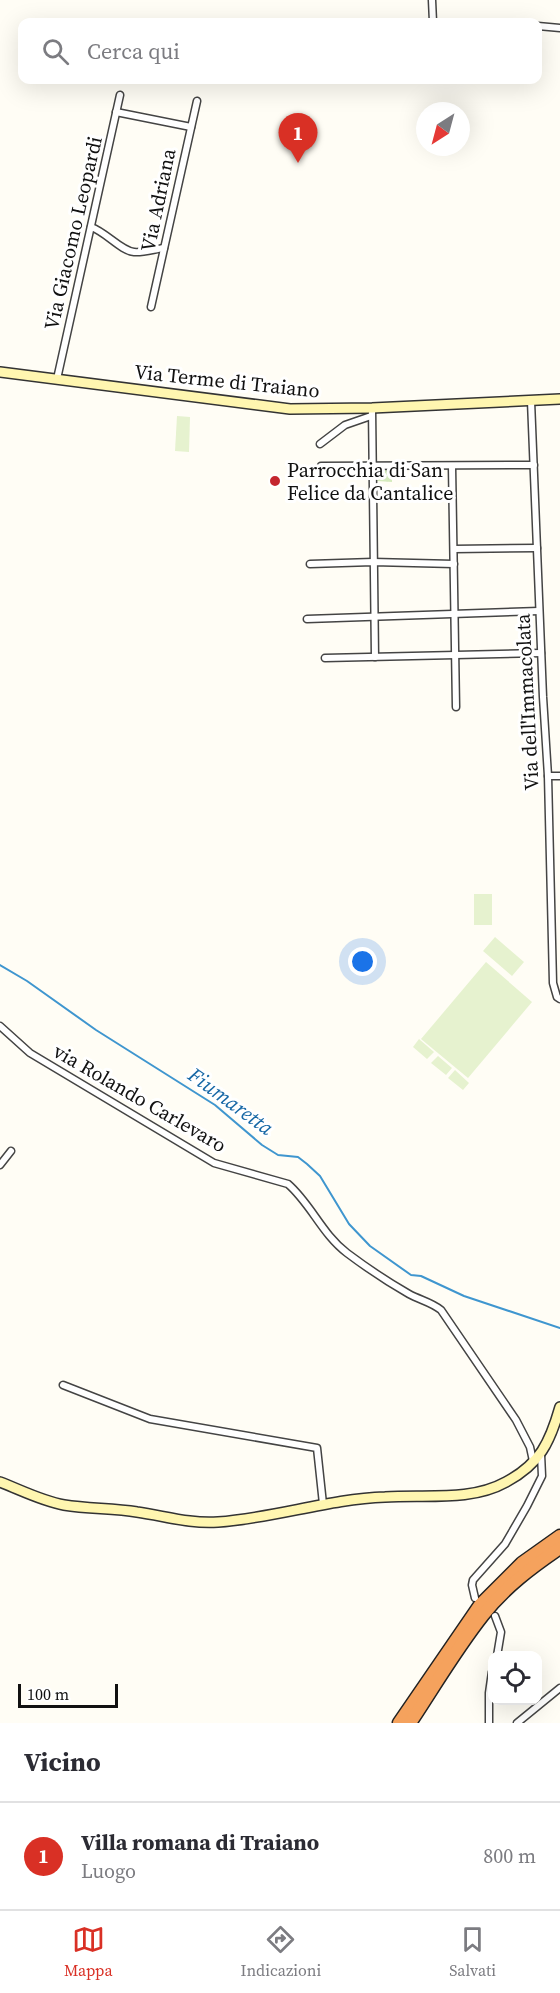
<!DOCTYPE html>
<html lang="it">
<head>
<meta charset="utf-8">
<style>
  :root { --surface:#fff; --page:#f7f7f7; --text:#2b2b33; --muted:#7c7c81; --line:#e1e1e2; --accent:#d93025 }
  body { margin:0; font-family:"Source Serif 4",serif; background:var(--page); color:var(--text) }
  .controls { position:absolute; right:18px; bottom:18px; display:grid; overflow:hidden; border-radius:12px; box-shadow:0 6px 24px #0002 }
  .controls button { width:54px; height:54px; display:grid; place-items:center; padding:0; border:0; border-bottom:2px solid var(--line); background:var(--surface); color:var(--text); font:30px sans-serif }
  .compass { position:absolute; left:416px; top:102px; width:54px; height:54px; border-radius:50%; background:var(--surface); box-shadow:0 6px 24px #0002; rotate:216deg }
  .scale { position:absolute; left:18px; bottom:15px; width:100px; box-sizing:border-box; padding-left:6px; border:3px solid #111; border-top:0; font-size:16px; line-height:21px; white-space:nowrap; color:#111; -webkit-text-stroke:4px #fff; paint-order:stroke }
  .you { position:absolute; left:363px; top:962px; width:21px; height:21px; margin:-15px; border:4px solid #fff; border-radius:50%; background:#1a73e8; box-shadow:0 0 0 9px #1a73e833 }
  .badge { display:grid; place-items:center; width:39px; height:39px; border-radius:50%; background:var(--accent); color:#fff; font-size:20px; font-weight:700 }
  .pin { position:absolute; translate:-50% -50px; filter:drop-shadow(0 2px 3px #0008) }
  .pin::after { content:''; position:absolute; top:32px; width:21px; height:18px; background:inherit; clip-path:polygon(0 0,100% 0,50% 100%) }
  .list { margin:0; padding:0; list-style:none }
  h2 { display:flex; justify-content:space-between; align-items:center; height:78px; margin:0; padding:0 24px; font-size:26px }
  h2 small { font-size:20px; font-weight:400; color:var(--muted) }
  .list li { display:grid; grid-template-columns:39px 1fr auto; gap:18px; align-items:center; box-sizing:border-box; height:108px; padding:0 24px; border-top:2px solid var(--line) }
  .list b { display:block; font-size:22px; white-space:nowrap }
  .list p { margin:0; font-size:20px; white-space:nowrap; color:var(--muted) }
  .list em { font-size:20px; font-style:normal; color:var(--muted) }
  .icon { flex:none; width:33px; height:33px; fill:none; stroke:currentColor; stroke-width:2; stroke-linecap:round; stroke-linejoin:round }
  .map { position:relative; flex:none; width:560px; height:1723px; overflow:hidden }
  .search { position:absolute; background:var(--surface); box-shadow:0 6px 24px #0002; left:18px; right:18px; top:18px; height:66px; display:flex; align-items:center; gap:15px; box-sizing:border-box; padding:0 21px; border-radius:12px; color:var(--muted); font-size:22px }
  .sheet { height:186px; background:var(--surface) }
  nav { display:flex; justify-content:space-around; align-items:center; box-sizing:border-box; height:84px; border-top:2px solid var(--line); background:var(--surface); font-size:16px; color:var(--muted) }
  nav a { display:grid; justify-items:center; gap:3px }
  nav .on { color:var(--accent) }
  .map>svg:first-child { display:block }
  .park { fill:url(#park-dots) }
  .pitch { fill:#e6f2cf }
  .lines { fill:none; stroke-linecap:round; stroke-linejoin:round }
  .stream { stroke:#3f96cf; stroke-width:2 }
  .street-casing { stroke:#444; stroke-width:9 }
  .secondary-casing { stroke:#333; stroke-width:12 }
  .highway-casing { stroke:#222; stroke-width:15 }
  .street { stroke:#fff; stroke-width:6 }
  .secondary { stroke:#fff6b0; stroke-width:9 }
  .highway { stroke:#f5a25d; stroke-width:12 }
  .poi-dot { fill:#c4262e; stroke:#fff; stroke-width:2 }
  .labels { text-anchor:middle; dominant-baseline:central; stroke-width:6; stroke-linejoin:round; paint-order:stroke }
  .street-label { font-size:20px; fill:#111; stroke:#fff }
  .poi-label { font-size:20px; fill:#111; stroke:#fff; text-anchor:start }
  .water-label { font-size:21px; font-style:italic; fill:#1768a6; stroke:#fff }
</style>
</head>
<body>
<div class="map">
<svg width="560" height="1723" viewBox="0 0 560 1723">
  <defs>
    <pattern id="park-dots" width="8" height="8" patternUnits="userSpaceOnUse" patternTransform="scale(1.5)"><rect width="8" height="8" fill="#d5ebbd"/><path d="M2 2h.1M6 6h.1" fill="none" stroke="#b6c8a1" stroke-width="1.8" stroke-linecap="round"/></pattern>
  </defs>
  <rect width="100%" height="100%" fill="#fffdf5"/>
  <polygon class="park" points="377,470 392,470 392,482 377,481"/>
  <g class="pitch">
    <polygon points="177,416 190,417 189,452 175,451"/>
    <rect x="474" y="894" width="18" height="31"/>
    <polygon points="495,937 524,962 512,976 483,951"/>
    <polygon points="486,962 532,1002 468,1078 421,1039"/>
    <polygon points="419,1039 434,1052 427,1059 413,1047"/>
    <polygon points="438,1056 452,1068 446,1075 431,1063"/>
    <polygon points="455,1070 469,1083 463,1090 448,1078"/>
  </g>
  <g class="lines">
    <polyline class="stream" points="0,965 27,981 96,1030 215,1105 262,1145 278,1155 298,1157 307,1164 320,1176 349,1224 370,1246 411,1275 421,1276 464,1296 560,1328"/>
    <g class="street-casing">
      <g id="street">
        <polyline points="432,0 433,22"/>
        <polyline points="538,26 560,28"/>
        <polyline points="116,112 191,127"/>
        <path d="M91 227C106 232 121 251 134 252 143 253 155 249 164 248"/>
        <polyline points="151,307 197,101"/>
        <polyline points="57,379 120,95"/>
        <polyline points="531,401 543,697 548,776 553,983 557,997 560,999"/>
        <polyline points="372,408 375,657"/>
        <polyline points="320,444 345,425 371,416"/>
        <polyline points="321,466 534,465"/>
        <polyline points="452,466 456,707"/>
        <polyline points="454,549 537,548"/>
        <polyline points="310,564 373,562 454,564"/>
        <polyline points="307,619 539,611"/>
        <polyline points="325,658 541,653"/>
        <polyline points="548,776 560,776"/>
        <path d="M0 1026 30 1053 214 1163 288 1184C311 1204 322 1234 347 1253 367 1268 388 1282 409 1294 420 1300 431 1302 441 1310L516 1420 530 1447 533 1461"/>
        <polyline points="0,1165 11,1151"/>
        <polyline points="63,1385 150,1419 317,1448 323,1504"/>
        <polyline points="475,1598 472,1585 473,1580 505,1544 527,1506 542,1476 541,1454"/>
        <polyline points="495,1616 501,1632 497,1656"/>
        <polyline points="489,1723 489,1693 492,1672"/>
        <polyline points="517,1723 560,1688"/>
      </g>
    </g>
    <g class="secondary-casing">
      <g id="secondary">
        <polyline points="0,372 290,409 372,408 560,399"/>
        <path d="M0 1482C21 1490 42 1501 64 1505 89 1509 113 1508 137 1512 165 1516 190 1524 218 1522 275 1518 329 1499 385 1497 425 1494 470 1502 506 1482 540 1464 550 1442 560 1407"/>
      </g>
    </g>
    <g class="highway-casing">
      <g id="highway">
        <polyline points="399,1723 480,1605 522,1563 560,1536"/>
        <path d="M410 1723C434 1687 456 1649 483 1615 504 1588 532 1567 560 1548"/>
      </g>
    </g>
    <use href="#street" class="street"/>
    <use href="#secondary" class="secondary"/>
    <use href="#highway" class="highway"/>
  </g>
  <circle class="poi-dot" cx="275" cy="481" r="6"/>
  <g class="labels">
    <g class="street-label">
      <text transform="translate(158 200) rotate(-78)">Via Adriana</text>
      <text transform="translate(73 233) rotate(-77)">Via Giacomo Leopardi</text>
      <text transform="translate(227 381) rotate(6)">Via Terme di Traiano</text>
      <text transform="translate(527 702) rotate(-93)">Via dell'Immacolata</text>
      <text transform="translate(140 1098) rotate(30)">via Rolando Carlevaro</text>
    </g>
    <g class="poi-label">
      <text x="287" y="470">Parrocchia di San<tspan x="287" dy="23">Felice da Cantalice</tspan></text>
    </g>
    <g class="water-label">
      <text transform="translate(231 1101) rotate(36)">Fiumaretta</text>
    </g>
  </g>
</svg>
<div class="controls">
<button><svg class="icon" aria-label="locate" viewBox="0 0 24 24"><circle cx="12" cy="12" r="6"/><path d="M12 2v4M12 18v4M2 12h4M18 12h4"/></svg></button>
</div>
<svg class="compass" viewBox="-18 -18 36 36"><path d="M0-13l5 13h-10z" fill="#e53935"/><path d="M0 13l5-13h-10z" fill="#7c7c81"/></svg>
<div class="scale">100 m</div>
<div class="you"></div>
<div class="pin badge" style="left:298px;top:163px">1</div>
<div class="search"><svg class="icon" aria-label="search" viewBox="0 0 24 24"><circle cx="10" cy="10" r="6"/><path d="M15 15l6 6"/></svg>Cerca qui</div>
</div>
<section class="sheet">
<h2>Vicino<small></small></h2>
<ul class="list">
<li><span class="badge">1</span><div><b>Villa romana di Traiano</b><p>Luogo</p></div><em>800 m</em></li>
</ul>
</section>
<nav>
<a class="on"><svg class="icon" aria-label="map" viewBox="0 0 24 24"><path d="M3 6l6-2 6 2 6-2v14l-6 2-6-2-6 2zM9 4v14M15 6v14"/></svg>Mappa</a>
<a><svg class="icon" aria-label="directions" viewBox="0 0 24 24"><path d="M12 3l9 9-9 9-9-9zM9 14v-3h6M13 9l2 2-2 2"/></svg>Indicazioni</a>
<a><svg class="icon" aria-label="saved" viewBox="0 0 24 24"><path d="M7 4h10v16l-5-4-5 4z"/></svg>Salvati</a>
</nav>
</body>
</html>
